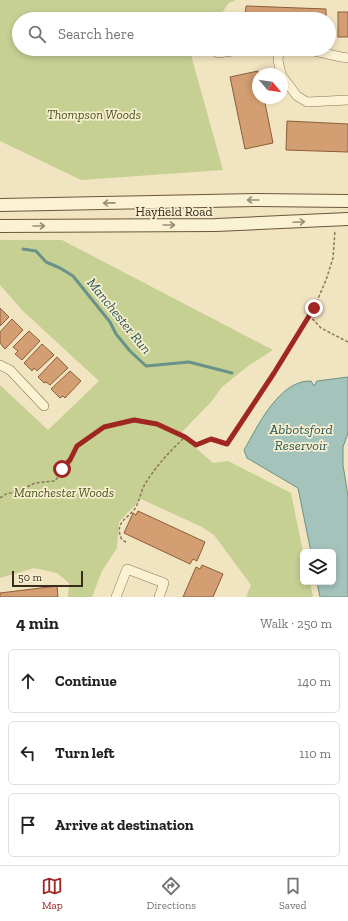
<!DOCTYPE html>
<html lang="en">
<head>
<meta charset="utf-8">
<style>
  :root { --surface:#fff; --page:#f2f2f2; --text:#202124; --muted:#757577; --line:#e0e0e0; --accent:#9f2621 }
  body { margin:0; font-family:"Zilla Slab",serif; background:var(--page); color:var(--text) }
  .controls { position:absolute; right:12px; bottom:12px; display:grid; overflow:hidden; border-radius:6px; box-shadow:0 2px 6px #0003 }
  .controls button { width:36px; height:36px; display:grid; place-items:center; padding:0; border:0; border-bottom:1px solid var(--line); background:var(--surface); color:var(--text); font:20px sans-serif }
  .compass { position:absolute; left:252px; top:68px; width:36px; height:36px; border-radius:50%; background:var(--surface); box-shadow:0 2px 6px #0003; rotate:119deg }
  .scale { position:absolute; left:12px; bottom:10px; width:71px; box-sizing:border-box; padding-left:4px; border:2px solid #3a2c1c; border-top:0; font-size:11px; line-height:14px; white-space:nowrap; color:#3a2c1c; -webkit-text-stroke:3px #f8eed0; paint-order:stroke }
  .stop { position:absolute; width:12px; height:12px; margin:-9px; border:3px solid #9f2621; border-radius:50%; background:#fff }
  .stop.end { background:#9f2621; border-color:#fff; box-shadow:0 1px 4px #0008 }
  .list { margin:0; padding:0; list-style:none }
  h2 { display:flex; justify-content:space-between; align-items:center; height:52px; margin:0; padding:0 16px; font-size:17px }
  h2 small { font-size:13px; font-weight:400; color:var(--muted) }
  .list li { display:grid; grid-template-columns:26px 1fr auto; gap:12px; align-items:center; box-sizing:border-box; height:64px; margin:0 8px 8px; padding:0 8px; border:1px solid var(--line); border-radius:6px }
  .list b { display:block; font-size:15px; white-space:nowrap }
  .list em { font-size:13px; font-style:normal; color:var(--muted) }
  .icon { flex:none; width:22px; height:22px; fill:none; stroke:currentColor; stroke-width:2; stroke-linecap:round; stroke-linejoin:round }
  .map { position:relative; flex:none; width:348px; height:597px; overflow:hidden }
  .search { position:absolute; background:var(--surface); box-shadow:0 2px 6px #0003; left:12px; right:12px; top:12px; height:44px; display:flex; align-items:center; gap:10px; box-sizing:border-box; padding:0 14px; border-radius:22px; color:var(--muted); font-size:15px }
  .sheet { height:268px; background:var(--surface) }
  nav { display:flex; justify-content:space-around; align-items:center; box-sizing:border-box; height:56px; border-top:1px solid var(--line); background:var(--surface); font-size:11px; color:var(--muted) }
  nav a { display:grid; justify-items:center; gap:2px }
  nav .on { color:var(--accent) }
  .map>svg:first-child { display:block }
  .green { fill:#c6d093 }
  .water { fill:#a3c3bb; stroke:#699289 }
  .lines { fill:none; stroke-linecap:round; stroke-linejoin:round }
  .stream { stroke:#699289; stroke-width:3 }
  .building { fill:#d29e72; stroke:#8d5e3a }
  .minor-casing { stroke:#8c7556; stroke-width:10 }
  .secondary-casing { stroke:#6d563a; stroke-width:14 }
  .path { stroke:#8c7556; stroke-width:1.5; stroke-dasharray:3 2; stroke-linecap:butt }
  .minor { stroke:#fbf1d3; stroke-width:9 }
  .secondary { stroke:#fbf1d3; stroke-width:12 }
  .oneway { stroke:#9a8e78 }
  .route { stroke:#9f2621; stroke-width:5 }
  .labels { text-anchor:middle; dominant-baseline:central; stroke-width:3.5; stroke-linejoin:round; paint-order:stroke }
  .park-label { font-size:13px; font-style:italic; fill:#485821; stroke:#f8eed0 }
  .street-label { font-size:13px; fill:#3a2c1c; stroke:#f8eed0 }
  .water-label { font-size:14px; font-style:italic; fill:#2a5b5a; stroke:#f8eed0 }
</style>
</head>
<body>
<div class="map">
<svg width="348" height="597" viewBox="0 0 348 597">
  <rect width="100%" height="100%" fill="#f1e4c0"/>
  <g class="green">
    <polygon points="0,0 236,0 229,3 217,19 19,19 19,49 195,49 191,55 223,170 81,180 0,141"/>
    <polygon points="0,240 62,240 273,350 248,366 222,387 211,402 180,434 213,463 228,461 291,493 303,552 303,582 310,582 313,597 246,597 251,585 214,535 202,527 141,499 119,522 117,548 102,571 92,597 68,597 69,583 57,573 34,568 0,578 0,385 48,430 99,381 23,311 0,285"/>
  </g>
  <path class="water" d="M348 377V433L343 447V465L348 496V597H320L317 582H333V552H311L298 488 247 458 244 450C258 426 279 380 311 381L314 386 317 381Z"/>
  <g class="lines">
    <polyline class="stream" points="23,249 36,251 46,262 60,268 73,276 110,322 116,334 130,351 146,366 189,362 232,373"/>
  </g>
  <g class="building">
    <polygon points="246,6 326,9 326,19 245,19"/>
    <rect x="338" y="12" width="10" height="25"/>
    <polygon points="258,71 258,98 264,98 273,143 245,149 230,77"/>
    <polygon points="287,121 348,124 348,152 286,150"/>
    <polygon points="0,308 9,317 0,326"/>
    <polygon points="12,319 23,330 5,349 0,343 0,332"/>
    <polygon points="29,331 40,341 22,360 15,354 18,351 13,347"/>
    <polygon points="42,344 54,355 37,371 34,368 32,371 24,363"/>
    <polygon points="57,357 68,368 50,385 46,382 44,383 38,377"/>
    <polygon points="70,371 81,381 65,398 63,396 60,398 51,389"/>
    <polygon points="138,511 205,542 197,561 193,559 190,564 124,533 133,513 136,515"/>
    <polygon points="202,565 223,574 213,597 183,597 196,567 200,569"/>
    <polygon points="57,586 58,597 0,597 0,593"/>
  </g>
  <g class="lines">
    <g class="minor-casing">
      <g id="minor">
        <polyline points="268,49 310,50 341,57 348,58"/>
        <polyline points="279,50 278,60 281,74"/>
        <polyline points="218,53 248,49"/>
        <polyline points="282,76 297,96 307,102 348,100"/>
        <polyline points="0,365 10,370 44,406"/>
        <polyline points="116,597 127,569 164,583 159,597"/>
      </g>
    </g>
    <g class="secondary-casing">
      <g id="secondary">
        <polyline points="0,205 256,200 348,201"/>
        <polyline points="0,226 216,225 348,219"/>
      </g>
    </g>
    <g class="path">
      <polyline points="309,315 321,328 348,342"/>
      <polyline points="0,498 6,494 19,491 35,483 55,481 70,460 77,446 104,427 134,420 157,424 185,437"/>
      <path d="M126 542 122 540C113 521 129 519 136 507 140 499 141 491 145 484 156 466 170 451 185 437L196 445 211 439 227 444 274 373 314 308 326 280 333 258 335 230"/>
    </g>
    <use href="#minor" class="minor"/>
    <use href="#secondary" class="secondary"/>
  </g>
  <defs><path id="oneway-shaft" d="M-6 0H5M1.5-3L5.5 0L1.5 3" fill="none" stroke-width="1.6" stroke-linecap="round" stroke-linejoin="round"/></defs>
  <g class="oneway">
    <use href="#oneway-shaft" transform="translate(253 200) rotate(180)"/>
    <use href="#oneway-shaft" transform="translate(109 203) rotate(179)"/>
    <use href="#oneway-shaft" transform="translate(299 222) rotate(-3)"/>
    <use href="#oneway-shaft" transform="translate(169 225)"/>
    <use href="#oneway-shaft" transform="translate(39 226)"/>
  </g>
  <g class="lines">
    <polyline class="route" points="62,469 70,460 77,446 104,427 134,420 157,424 185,437 196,445 211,439 227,444 274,373 314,308"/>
  </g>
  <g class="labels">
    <g class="park-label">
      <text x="94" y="114">Thompson Woods</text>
      <text x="64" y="492">Manchester Woods</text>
    </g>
    <g class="street-label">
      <text x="174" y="211">Hayfield Road</text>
    </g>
    <g class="water-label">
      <text transform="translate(119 316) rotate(51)">Manchester Run</text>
      <text x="301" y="429">Abbotsford<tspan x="301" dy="16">Reservoir</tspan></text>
    </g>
  </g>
</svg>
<div class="controls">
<button><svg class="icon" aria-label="layers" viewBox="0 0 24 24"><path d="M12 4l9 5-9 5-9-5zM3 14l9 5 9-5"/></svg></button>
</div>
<svg class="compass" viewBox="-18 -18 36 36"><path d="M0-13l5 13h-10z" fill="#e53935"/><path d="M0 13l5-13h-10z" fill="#757577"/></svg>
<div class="scale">50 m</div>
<div class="stop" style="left:62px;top:469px"></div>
<div class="stop end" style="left:314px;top:308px"></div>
<div class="search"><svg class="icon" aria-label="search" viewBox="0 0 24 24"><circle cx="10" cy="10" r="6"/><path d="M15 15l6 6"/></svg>Search here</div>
</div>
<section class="sheet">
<h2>4 min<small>Walk · 250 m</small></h2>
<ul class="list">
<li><svg class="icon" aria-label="ahead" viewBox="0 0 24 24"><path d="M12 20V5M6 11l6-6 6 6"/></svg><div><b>Continue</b></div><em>140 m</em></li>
<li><svg class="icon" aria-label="left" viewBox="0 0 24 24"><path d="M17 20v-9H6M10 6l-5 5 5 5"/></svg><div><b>Turn left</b></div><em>110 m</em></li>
<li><svg class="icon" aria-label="arrive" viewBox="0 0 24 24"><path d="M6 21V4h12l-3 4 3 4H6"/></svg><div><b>Arrive at destination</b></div></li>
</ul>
</section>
<nav>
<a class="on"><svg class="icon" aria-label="map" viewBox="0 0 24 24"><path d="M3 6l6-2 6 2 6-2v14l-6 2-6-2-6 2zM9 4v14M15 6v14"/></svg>Map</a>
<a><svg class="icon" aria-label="directions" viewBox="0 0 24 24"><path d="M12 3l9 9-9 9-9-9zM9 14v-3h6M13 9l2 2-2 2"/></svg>Directions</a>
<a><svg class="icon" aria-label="saved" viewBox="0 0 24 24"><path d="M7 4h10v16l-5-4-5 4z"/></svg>Saved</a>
</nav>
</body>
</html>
